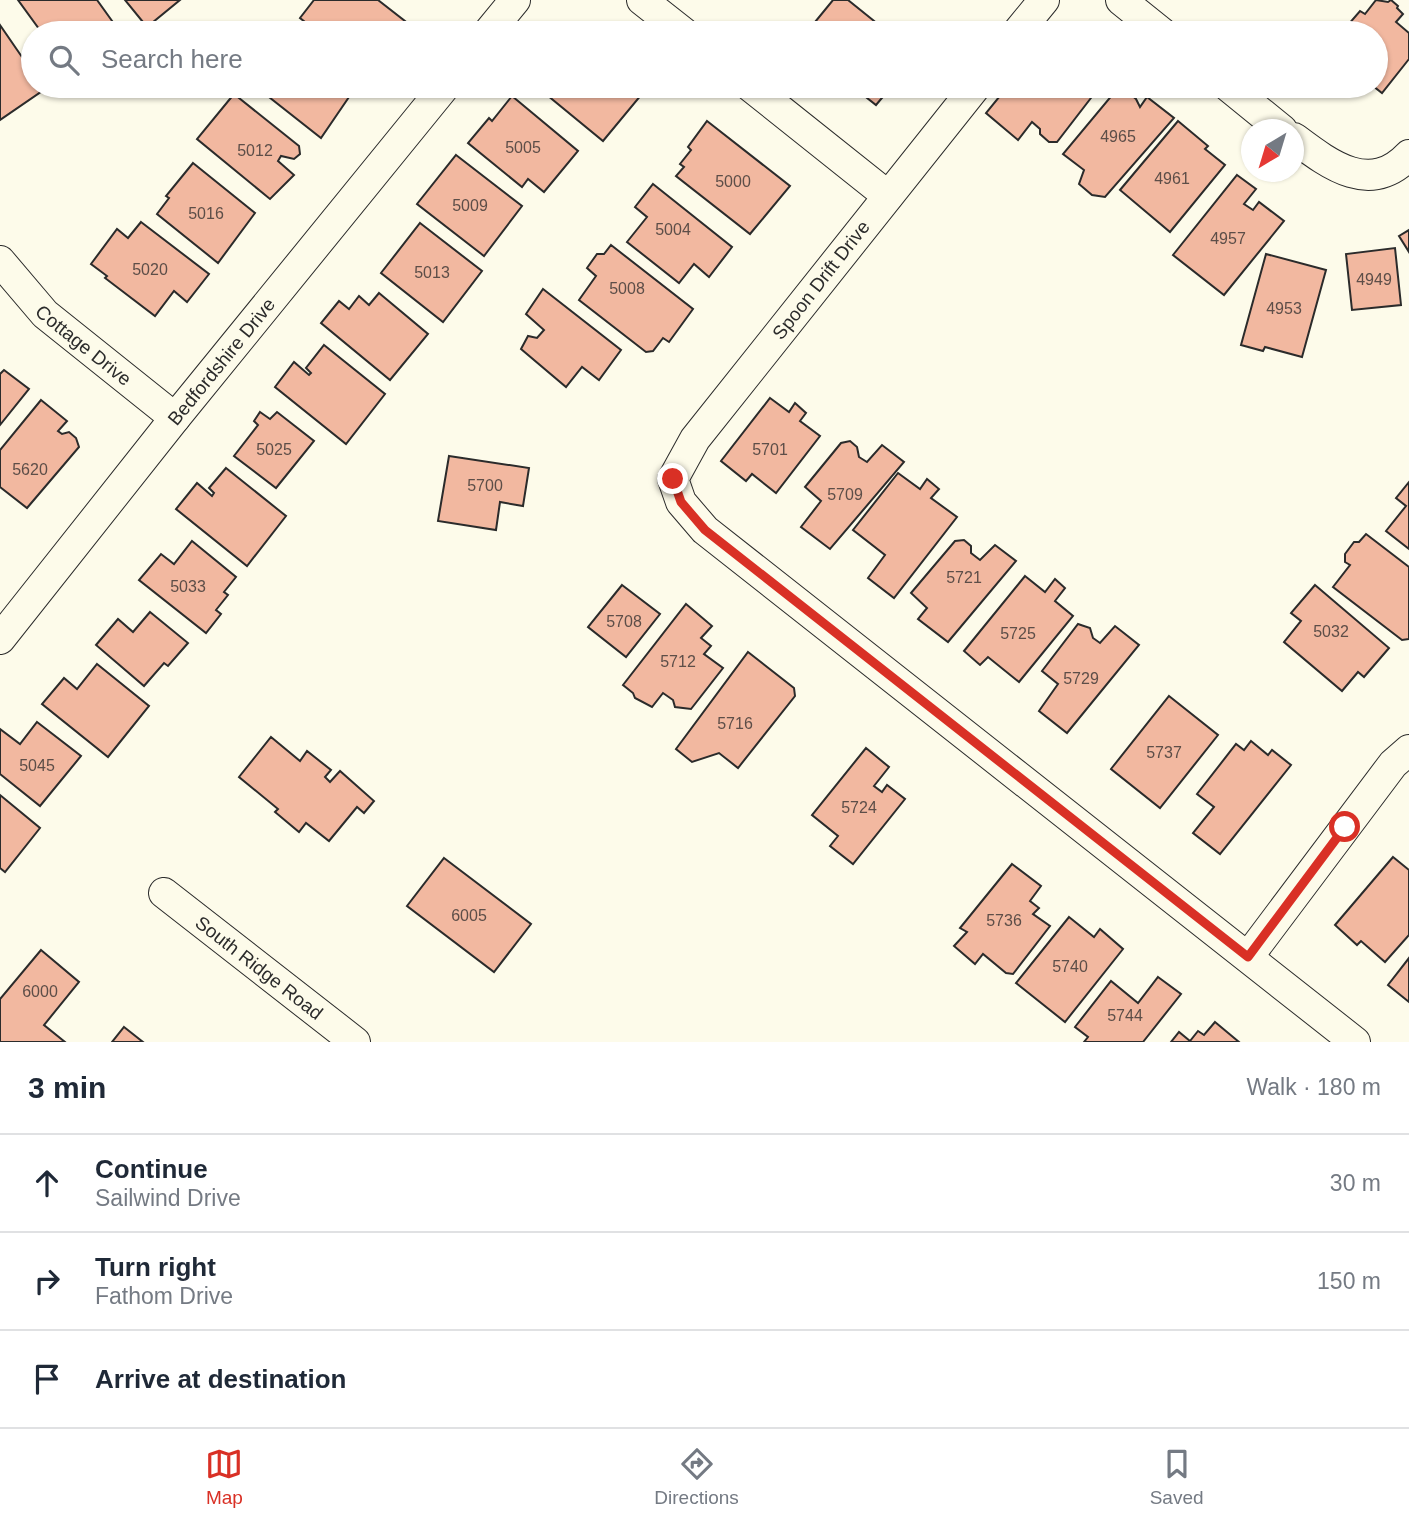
<!DOCTYPE html>
<html lang="en">
<head>
<meta charset="utf-8">
<style>
  :root { --surface:#fff; --page:#f2f2f3; --text:#1f2937; --muted:#747a83; --line:#e0e1e3; --accent:#d93025 }
  body { margin:0; font-family:Helvetica,sans-serif; background:var(--page); color:var(--text) }
  .compass { position:absolute; left:1241px; top:119px; width:63px; height:63px; border-radius:50%; background:var(--surface); box-shadow:0 2px 5px #0004; rotate:218deg }
  .stop { position:absolute; width:21px; height:21px; margin:-16px; border:5px solid #d93025; border-radius:50%; background:#fff }
  .stop.end { background:#d93025; border-color:#fff; box-shadow:0 2px 7px #0008 }
  .list { margin:0; padding:0; list-style:none }
  h2 { display:flex; justify-content:space-between; align-items:center; height:91px; margin:0; padding:0 28px; font-size:30px }
  h2 small { font-size:23px; font-weight:400; color:var(--muted) }
  .list li { display:grid; grid-template-columns:46px 1fr auto; gap:21px; align-items:center; box-sizing:border-box; height:98px; padding:0 28px; border-top:2px solid var(--line) }
  .list b { display:block; font-size:26px; white-space:nowrap }
  .list p { margin:0; font-size:23px; white-space:nowrap; color:var(--muted) }
  .list em { font-size:23px; font-style:normal; color:var(--muted) }
  .icon { flex:none; width:38px; height:38px; fill:none; stroke:currentColor; stroke-width:2; stroke-linecap:round; stroke-linejoin:round }
  .map { position:relative; flex:none; width:1409px; height:1042px; overflow:hidden }
  .search { position:absolute; background:var(--surface); box-shadow:0 2px 5px #0004; left:21px; right:21px; top:21px; height:77px; display:flex; align-items:center; gap:18px; box-sizing:border-box; padding:0 24px; border-radius:38px; color:var(--muted); font-size:26px }
  .sheet { height:385px; background:var(--surface) }
  nav { display:flex; justify-content:space-around; align-items:center; box-sizing:border-box; height:98px; border-top:2px solid var(--line); background:var(--surface); font-size:19px; color:var(--muted) }
  nav a { display:grid; justify-items:center; gap:4px }
  nav .on { color:var(--accent) }
  .map>svg:first-child { display:block }
  .building { fill:#f2b8a0; stroke:#2b2b2b; stroke-width:2 }
  .lines { fill:none; stroke-linecap:round; stroke-linejoin:round }
  .minor-casing { stroke:#2b2b2b; stroke-width:32 }
  .minor { stroke:#fdfbea; stroke-width:30 }
  .route { stroke:#d93025; stroke-width:9 }
  .labels { text-anchor:middle; dominant-baseline:central; stroke-width:5; stroke-linejoin:round; paint-order:stroke }
  .number-label { font-size:16px; fill:#5d4e48 }
  .street-label { font-size:19px; fill:#2b2b2b; stroke:#fdfbea }
</style>
</head>
<body>
<div class="map">
<svg width="1409" height="1042" viewBox="0 0 1409 1042">
  <rect width="100%" height="100%" fill="#fdfbea"/>
  <g class="building">
    <polygon points="18,0 97,0 120,32 42,33"/>
    <polygon points="125,0 180,0 147,27"/>
    <polygon points="314,0 378,0 410,25 404,33 319,33 300,18"/>
    <polygon points="833,0 848,0 889,33 806,33"/>
    <polygon points="1376,0 1388,2 1391,0 1398,6 1397,8 1403,14 1396,22 1409,33 1409,59 1382,93 1373,86 1376,86 1376,33 1341,33 1360,11 1365,14"/>
    <polygon points="0,25 33,73 33,86 42,86 45,89 0,120"/>
    <polygon points="255,86 335,86 349,97 321,138"/>
    <polygon points="536,86 631,86 642,94 603,141"/>
    <polygon points="852,86 892,86 876,105"/>
    <polygon points="1008,86 1083,86 1094,94 1057,142 1049,142 1040,134 1040,129 1032,122 1018,140 986,113"/>
    <polygon points="1326,86 1348,86 1340,96"/>
    <polygon points="1118,88 1123,88 1136,99 1140,107 1147,97 1174,118 1105,197 1092,195 1079,184 1084,170 1063,154"/>
    <polygon points="234,94 299,146 300,154 294,159 281,156 278,161 294,175 270,199 197,139"/>
    <polygon points="512,96 578,151 544,192 528,179 522,187 468,143 489,118 492,121"/>
    <polygon points="707,121 790,186 750,234 676,176 684,167 680,164 691,150 688,147"/>
    <polygon points="1178,121 1208,146 1205,149 1225,165 1170,232 1120,190"/>
    <polygon points="456,155 522,206 484,256 417,204"/>
    <polygon points="193,163 255,213 218,263 157,214 169,198 166,196"/>
    <polygon points="1237,175 1256,189 1244,204 1253,210 1259,202 1284,221 1224,295 1173,255"/>
    <polygon points="653,184 732,247 709,277 694,264 679,283 627,242 647,217 635,207"/>
    <polygon points="141,222 209,274 187,302 174,291 155,316 105,278 107,276 91,264 117,229 128,238"/>
    <polygon points="420,223 482,271 443,322 381,273"/>
    <polygon points="1409,230 1409,252 1399,236"/>
    <polygon points="611,245 693,309 669,342 663,338 653,351 646,352 579,300 596,276 587,268 597,254 604,254"/>
    <polygon points="1395,248 1401,305 1352,310 1346,254"/>
    <polygon points="1266,254 1326,270 1302,357 1265,347 1263,351 1241,345"/>
    <polygon points="543,289 621,350 599,380 582,367 566,387 521,349 528,336 537,338 544,330 526,314"/>
    <polygon points="379,293 428,334 390,380 321,323 339,301 349,309 359,296 369,305"/>
    <polygon points="324,345 385,394 346,444 275,387 294,362 309,375 311,373 306,368"/>
    <polygon points="4,370 29,389 0,425 0,374"/>
    <polygon points="770,398 789,412 795,403 806,413 800,421 820,436 776,493 752,474 746,481 721,461"/>
    <polygon points="41,400 67,421 58,431 62,434 69,432 76,438 79,447 27,508 0,487 0,450"/>
    <polygon points="260,412 270,419 277,412 314,441 276,488 234,456 258,425 254,421"/>
    <polygon points="850,441 857,447 859,457 867,462 882,445 904,462 830,549 801,527 821,501 805,487 841,443"/>
    <polygon points="449,456 529,468 523,506 500,502 496,530 438,521"/>
    <polygon points="226,468 286,516 247,566 176,509 197,483 212,496 214,493 209,488"/>
    <polygon points="898,473 920,489 927,479 939,489 931,498 957,517 894,598 868,578 885,555 853,530"/>
    <polygon points="1409,482 1409,549 1386,531 1406,506 1396,498"/>
    <polygon points="1366,534 1409,567 1409,639 1402,640 1333,587 1350,565 1345,562 1345,554 1354,542 1359,542"/>
    <polygon points="964,540 971,546 971,553 980,560 995,545 1016,561 948,642 918,619 927,608 911,593 955,541"/>
    <polygon points="192,541 236,577 224,592 228,595 216,610 221,614 206,633 139,580 161,554 174,564"/>
    <polygon points="1025,576 1045,592 1055,579 1065,588 1055,601 1073,616 1019,682 988,657 980,665 964,651"/>
    <polygon points="622,585 660,614 626,657 588,627"/>
    <polygon points="1315,585 1389,648 1364,677 1358,672 1342,691 1284,642 1301,621 1291,613"/>
    <polygon points="686,604 712,626 701,638 711,646 704,654 723,668 691,709 675,707 673,700 663,693 652,707 635,698 633,693 623,685"/>
    <polygon points="150,612 188,643 168,666 164,663 144,686 96,645 118,619 133,632"/>
    <polygon points="1078,624 1090,628 1093,638 1100,643 1115,626 1139,645 1067,733 1039,711 1058,684 1042,671"/>
    <polygon points="748,652 794,688 795,696 738,768 719,753 692,762 676,749"/>
    <polygon points="97,664 149,706 108,757 42,704 64,678 77,689"/>
    <polygon points="1169,696 1218,735 1160,808 1111,769"/>
    <polygon points="37,722 81,756 40,806 0,774 0,729 20,744"/>
    <polygon points="271,737 300,761 307,751 331,770 325,777 330,782 340,771 374,801 364,813 357,807 329,841 306,823 299,832 275,812 278,809 239,777"/>
    <polygon points="1251,741 1268,755 1272,750 1291,765 1220,854 1193,833 1214,807 1197,794 1236,744 1244,750"/>
    <polygon points="866,748 889,767 874,786 882,792 887,785 905,799 853,864 830,846 838,836 812,815"/>
    <polygon points="0,795 40,828 5,872 0,868"/>
    <polygon points="1393,857 1409,870 1409,935 1385,962 1361,941 1357,945 1335,925"/>
    <polygon points="444,858 531,924 494,972 407,906"/>
    <polygon points="1012,864 1041,886 1030,901 1039,908 1033,914 1050,926 1013,974 1006,973 983,954 975,964 954,946 967,932 960,928"/>
    <polygon points="1069,917 1094,937 1100,929 1123,949 1065,1022 1016,983"/>
    <polygon points="41,950 79,982 44,1025 65,1042 0,1042 0,999"/>
    <polygon points="1409,958 1409,1002 1388,985"/>
    <polygon points="1158,977 1181,994 1143,1042 1084,1042 1088,1037 1075,1027 1111,981 1138,1003"/>
    <polygon points="1215,1022 1239,1042 1171,1042 1179,1032 1190,1041 1198,1031 1204,1035"/>
    <polygon points="124,1027 143,1042 112,1042"/>
  </g>
  <g class="lines">
    <g class="minor-casing">
      <g id="minor">
        <polyline points="642,0 684,33"/>
        <polyline points="1121,0 1162,33"/>
        <polyline points="488,33 515,0"/>
        <polyline points="1017,33 1044,0"/>
        <polyline points="750,86 888,196"/>
        <polyline points="976,86 695,439 673,479 681,502 705,530 1355,1042"/>
        <polyline points="1228,86 1282,130"/>
        <path d="M1294 138C1330 165 1370 196 1409 155"/>
        <path id="s1" d="M0 261 45 314 175 418"/>
        <path id="s2" d="M0 639 175 418 445 86"/>
        <path id="s3" d="M164 893 355 1042"/>
        <polyline points="1248,957 1393,764 1409,750"/>
      </g>
    </g>
    <use href="#minor" class="minor"/>
  </g>
  <g class="lines">
    <polyline class="route" points="673,479 681,502 705,530 1248,957 1345,827"/>
  </g>
  <g class="labels">
    <g class="number-label">
      <text x="1118" y="136">4965</text>
      <text x="523" y="147">5005</text>
      <text x="255" y="150">5012</text>
      <text x="1172" y="178">4961</text>
      <text x="733" y="181">5000</text>
      <text x="470" y="205">5009</text>
      <text x="206" y="213">5016</text>
      <text x="673" y="229">5004</text>
      <text x="1228" y="238">4957</text>
      <text x="150" y="269">5020</text>
      <text x="432" y="272">5013</text>
      <text x="1374" y="279">4949</text>
      <text x="627" y="288">5008</text>
      <text x="1284" y="308">4953</text>
      <text x="274" y="449">5025</text>
      <text x="770" y="449">5701</text>
      <text x="30" y="469">5620</text>
      <text x="485" y="485">5700</text>
      <text x="845" y="494">5709</text>
      <text x="964" y="577">5721</text>
      <text x="188" y="586">5033</text>
      <text x="624" y="621">5708</text>
      <text x="1331" y="631">5032</text>
      <text x="1018" y="633">5725</text>
      <text x="678" y="661">5712</text>
      <text x="1081" y="678">5729</text>
      <text x="735" y="723">5716</text>
      <text x="1164" y="752">5737</text>
      <text x="37" y="765">5045</text>
      <text x="859" y="807">5724</text>
      <text x="469" y="915">6005</text>
      <text x="1004" y="920">5736</text>
      <text x="1070" y="966">5740</text>
      <text x="40" y="991">6000</text>
      <text x="1125" y="1015">5744</text>
    </g>
    <g class="street-label">
      <text transform="translate(821 280) rotate(-52)">Spoon Drift Drive</text>
      <text stroke="none"><textPath href="#s1" startOffset="119">Cottage Drive</textPath></text>
      <text stroke="none"><textPath href="#s2" startOffset="355">Bedfordshire Drive</textPath></text>
      <text stroke="none"><textPath href="#s3" startOffset="121">South Ridge Road</textPath></text>
    </g>
  </g>
</svg>
<svg class="compass" viewBox="-18 -18 36 36"><path d="M0-13l5 13h-10z" fill="#e53935"/><path d="M0 13l5-13h-10z" fill="#747a83"/></svg>
<div class="stop" style="left:1345px;top:827px"></div>
<div class="stop end" style="left:673px;top:479px"></div>
<div class="search"><svg class="icon" aria-label="search" viewBox="0 0 24 24"><circle cx="10" cy="10" r="6"/><path d="M15 15l6 6"/></svg>Search here</div>
</div>
<section class="sheet">
<h2>3 min<small>Walk · 180 m</small></h2>
<ul class="list">
<li><svg class="icon" aria-label="ahead" viewBox="0 0 24 24"><path d="M12 20V5M6 11l6-6 6 6"/></svg><div><b>Continue</b><p>Sailwind Drive</p></div><em>30 m</em></li>
<li><svg class="icon" aria-label="right" viewBox="0 0 24 24"><path d="M7 20v-9h11M14 6l5 5-5 5"/></svg><div><b>Turn right</b><p>Fathom Drive</p></div><em>150 m</em></li>
<li><svg class="icon" aria-label="arrive" viewBox="0 0 24 24"><path d="M6 21V4h12l-3 4 3 4H6"/></svg><div><b>Arrive at destination</b></div></li>
</ul>
</section>
<nav>
<a class="on"><svg class="icon" aria-label="map" viewBox="0 0 24 24"><path d="M3 6l6-2 6 2 6-2v14l-6 2-6-2-6 2zM9 4v14M15 6v14"/></svg>Map</a>
<a><svg class="icon" aria-label="directions" viewBox="0 0 24 24"><path d="M12 3l9 9-9 9-9-9zM9 14v-3h6M13 9l2 2-2 2"/></svg>Directions</a>
<a><svg class="icon" aria-label="saved" viewBox="0 0 24 24"><path d="M7 4h10v16l-5-4-5 4z"/></svg>Saved</a>
</nav>
</body>
</html>
